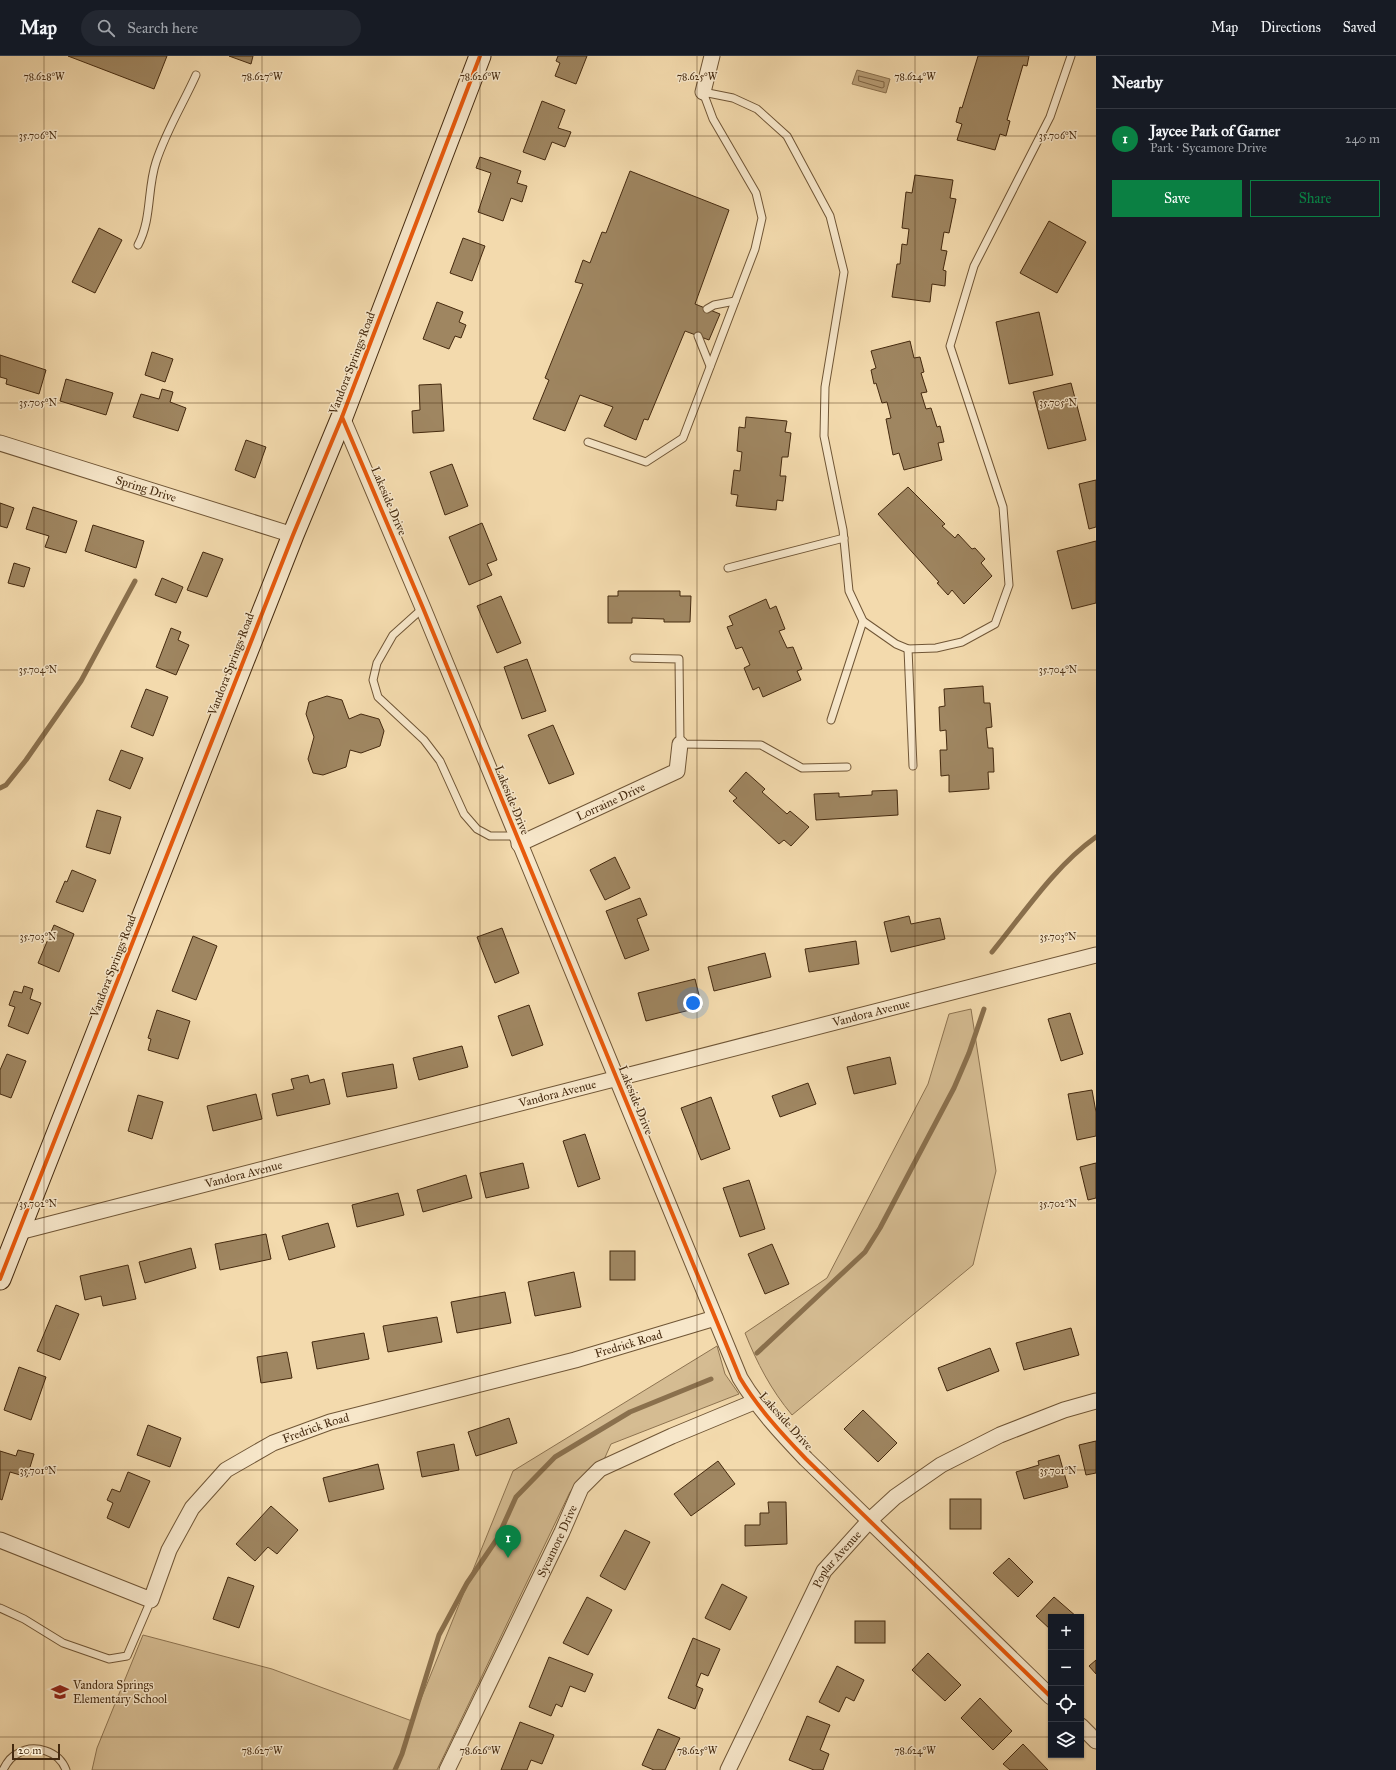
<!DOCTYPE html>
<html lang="en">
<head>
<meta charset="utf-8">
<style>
  :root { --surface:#171b24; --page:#242831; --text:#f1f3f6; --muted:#9ea1a6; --line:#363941; --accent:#0b8043 }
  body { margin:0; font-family:"IM FELL Great Primer",serif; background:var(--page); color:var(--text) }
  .controls { position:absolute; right:12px; bottom:12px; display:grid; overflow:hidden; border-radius:0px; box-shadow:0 1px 3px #0004 }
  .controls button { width:36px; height:36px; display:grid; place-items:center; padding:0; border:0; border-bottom:1px solid var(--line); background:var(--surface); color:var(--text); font:20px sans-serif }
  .scale { position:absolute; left:12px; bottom:10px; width:48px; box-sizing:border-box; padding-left:4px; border:2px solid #452a0f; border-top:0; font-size:11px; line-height:14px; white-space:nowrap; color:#452a0f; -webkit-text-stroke:3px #f7e7ca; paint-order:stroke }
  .you { position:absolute; left:693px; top:947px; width:14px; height:14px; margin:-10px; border:3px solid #fff; border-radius:50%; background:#1a73e8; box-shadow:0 0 0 6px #1a73e833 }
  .badge { display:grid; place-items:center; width:26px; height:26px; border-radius:50%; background:var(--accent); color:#fff; font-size:13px; font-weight:700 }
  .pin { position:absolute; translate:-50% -33px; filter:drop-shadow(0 1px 2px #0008) }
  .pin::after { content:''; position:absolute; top:21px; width:14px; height:12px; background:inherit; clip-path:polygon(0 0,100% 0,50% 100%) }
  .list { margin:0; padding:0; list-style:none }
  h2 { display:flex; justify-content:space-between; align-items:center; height:52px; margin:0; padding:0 16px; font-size:17px }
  h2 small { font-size:13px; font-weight:400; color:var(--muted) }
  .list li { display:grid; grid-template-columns:26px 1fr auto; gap:12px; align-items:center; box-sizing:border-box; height:60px; padding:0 16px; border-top:1px solid var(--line) }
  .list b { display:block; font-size:15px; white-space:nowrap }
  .list p { margin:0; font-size:13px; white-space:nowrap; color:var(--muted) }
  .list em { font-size:13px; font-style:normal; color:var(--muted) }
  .actions { display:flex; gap:8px; padding:12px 16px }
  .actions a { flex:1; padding:9px 0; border:1px solid var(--accent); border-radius:0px; text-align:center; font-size:14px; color:var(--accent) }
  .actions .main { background:var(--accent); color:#fff }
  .icon { flex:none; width:22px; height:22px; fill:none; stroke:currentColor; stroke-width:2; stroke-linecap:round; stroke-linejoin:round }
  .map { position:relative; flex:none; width:1096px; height:1714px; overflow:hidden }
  header { display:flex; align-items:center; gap:24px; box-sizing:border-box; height:56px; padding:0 20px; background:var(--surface); border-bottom:1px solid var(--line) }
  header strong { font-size:19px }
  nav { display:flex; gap:22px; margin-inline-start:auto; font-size:14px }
  .search { width:280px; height:36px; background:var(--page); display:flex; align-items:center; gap:10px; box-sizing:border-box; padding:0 14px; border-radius:22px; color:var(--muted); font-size:15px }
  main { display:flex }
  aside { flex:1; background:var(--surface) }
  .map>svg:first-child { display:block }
  .green { fill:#d5bc92; stroke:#8d7350 }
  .water { fill:#b89e77; stroke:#8a704d }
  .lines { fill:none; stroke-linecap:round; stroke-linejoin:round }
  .shore { stroke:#7e6443; stroke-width:1 }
  .stream { stroke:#8a704d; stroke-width:5 }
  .building { fill:#9f8661; stroke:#452a0f }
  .lane-casing { stroke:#705636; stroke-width:9 }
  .street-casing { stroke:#705636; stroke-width:17 }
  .secondary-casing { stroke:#452a0f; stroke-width:23 }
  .lane { stroke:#f7e7ca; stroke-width:7 }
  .street { stroke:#f7e7ca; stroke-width:15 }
  .secondary { stroke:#f7e7ca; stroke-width:21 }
  .cycleway-casing { stroke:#f7e7ca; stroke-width:6 }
  .cycleway { stroke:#e8590c; stroke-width:4 }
  .ticks { fill:none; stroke:#452a0f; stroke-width:1; stroke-opacity:0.45 }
  .labels { text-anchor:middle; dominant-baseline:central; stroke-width:3; stroke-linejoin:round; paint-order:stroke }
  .street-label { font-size:12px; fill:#452a0f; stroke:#f7e7ca }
  .poi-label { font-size:12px; fill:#452a0f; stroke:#f7e7ca; text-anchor:start }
  .ticks-label { font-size:10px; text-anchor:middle; fill:#452a0f; stroke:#f7e7ca; stroke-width:3; stroke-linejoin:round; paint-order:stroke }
</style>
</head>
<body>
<header>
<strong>Map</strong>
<div class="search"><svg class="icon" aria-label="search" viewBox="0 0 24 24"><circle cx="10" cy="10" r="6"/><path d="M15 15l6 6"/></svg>Search here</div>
<nav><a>Map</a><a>Directions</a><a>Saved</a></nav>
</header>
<main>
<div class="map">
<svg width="1096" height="1714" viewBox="0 0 1096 1714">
  <rect width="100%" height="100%" fill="#f3daad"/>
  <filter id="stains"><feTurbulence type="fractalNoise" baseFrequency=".005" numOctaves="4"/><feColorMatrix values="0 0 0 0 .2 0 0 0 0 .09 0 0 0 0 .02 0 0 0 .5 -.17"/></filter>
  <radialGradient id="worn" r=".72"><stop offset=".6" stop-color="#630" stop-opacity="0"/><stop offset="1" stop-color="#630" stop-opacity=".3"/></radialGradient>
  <g class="green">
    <path d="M971 953 996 1115 973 1209 792 1359C771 1334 757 1307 745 1277L827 1222 928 1028 949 958Z"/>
    <polygon points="717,1290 725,1318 739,1338 611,1388 602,1408 579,1425 570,1436 437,1714 92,1714 97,1692 143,1579 272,1613 412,1665 513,1415"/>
  </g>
  <polygon class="water" points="857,14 890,23 886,37 852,28"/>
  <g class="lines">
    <polygon class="shore" points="859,20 884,26 884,31 882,32 859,25"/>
    <g class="stream">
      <polyline points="0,732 6,729 26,704 81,625 135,525"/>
      <path d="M992 896C1025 856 1054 811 1096 781"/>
      <polyline points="757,1297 865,1196 880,1172 954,1032 969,997 984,953"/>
      <polyline points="395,1714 402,1698 439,1579 467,1527 497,1483 516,1441 555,1401 630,1356 711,1323"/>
    </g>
  </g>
  <g class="building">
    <polygon points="68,0 167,0 154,33"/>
    <polygon points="229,0 253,0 251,8"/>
    <polygon points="558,0 587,0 576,28 555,20 560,7 556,5"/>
    <polygon points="978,0 1029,0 1027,10 1023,9 1007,64 1010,65 1006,80 1000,78 995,94 957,84 962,68 956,66 960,51 962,52"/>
    <polygon points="542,45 565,54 558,72 571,76 565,91 552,86 545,104 523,96"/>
    <polygon points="480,101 521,115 517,127 527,130 522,146 511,142 503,165 478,156 491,117 476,112"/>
    <polygon points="630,115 729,154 695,248 720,258 709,284 685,275 648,364 644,363 636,384 604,370 613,351 580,339 565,375 533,363 549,324 545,322 583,228 575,226 583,204 590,207 602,176 606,177"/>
    <polygon points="915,119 953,124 950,142 956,143 949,177 944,176 941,194 947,195 943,214 946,215 945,230 932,228 930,246 892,241 897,208 900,208 902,188 907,189 909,173 902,172 906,136 912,137"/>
    <polygon points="1049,165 1086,186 1057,237 1020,217"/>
    <polygon points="99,172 122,184 95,237 72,226"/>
    <polygon points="463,182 485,190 472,225 450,217"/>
    <polygon points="437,246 463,256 459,266 466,269 461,282 455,280 449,293 423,283"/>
    <polygon points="1039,256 1053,319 1009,328 996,266"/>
    <polygon points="910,285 914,302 920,301 924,316 921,317 927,336 921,337 926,353 931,352 937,371 940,370 944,386 938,387 942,404 904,414 899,397 893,399 886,363 891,362 887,346 882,347 876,327 874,328 871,314 876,312 871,295"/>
    <polygon points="152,296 173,303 165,326 145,319"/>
    <polygon points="0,299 46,314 39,338 6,328 7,323 0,321"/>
    <polygon points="66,323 113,337 106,359 60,345"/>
    <polygon points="1071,327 1086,384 1048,393 1033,336"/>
    <polygon points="441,328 444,375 413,377 412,355 420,354 419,329"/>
    <polygon points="162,333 173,336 170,346 186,352 178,375 133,361 141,338 159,343"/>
    <polygon points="746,361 787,365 785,376 791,377 788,401 782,401 780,420 786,420 783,445 777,444 776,454 736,450 738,439 731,438 734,414 740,415 742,396 737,395 739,371 745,372"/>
    <polygon points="246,384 266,391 255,422 235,414"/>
    <polygon points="452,408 468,450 445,459 430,416"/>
    <polygon points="1096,424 1096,471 1089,473 1079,428"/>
    <polygon points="908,431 945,468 942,470 955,482 958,478 972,493 975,492 985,503 981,507 992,520 964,548 952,534 948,539 937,527 939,526 878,458"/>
    <polygon points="0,447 14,452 7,472 0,470"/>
    <polygon points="33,451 77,465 66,497 45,491 49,480 26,473"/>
    <polygon points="482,467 497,504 487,508 492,519 469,529 449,481"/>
    <polygon points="93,469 144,485 136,512 85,495"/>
    <polygon points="1096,485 1096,547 1072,553 1057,495"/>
    <polygon points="203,496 223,503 207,541 187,534"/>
    <polygon points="14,507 30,512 24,531 8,527"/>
    <polygon points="162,522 183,531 176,547 155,539"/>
    <polygon points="618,535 680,535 680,540 691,540 690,566 664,566 664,563 632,562 632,567 608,567 608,540 618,540"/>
    <polygon points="501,540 521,587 497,597 477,550"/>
    <polygon points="766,543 770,553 776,550 785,573 779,575 787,592 793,591 802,613 797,615 801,624 763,641 759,631 753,634 744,612 750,609 742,591 736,593 727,571 733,569 729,560"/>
    <polygon points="171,572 181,576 178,584 189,589 176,619 156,611"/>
    <polygon points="527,603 546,655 522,663 504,611"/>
    <polygon points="983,630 984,647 990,647 992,671 986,672 988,692 993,692 994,716 988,716 989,733 949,736 949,719 941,720 940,694 947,694 946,674 940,675 939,651 945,650 944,633"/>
    <polygon points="146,633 168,641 153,680 131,671"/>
    <polygon points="327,640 342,644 349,663 361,658 379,663 384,675 380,690 361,697 350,694 346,711 323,719 313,717 308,703 314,681 306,658 309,646"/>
    <polygon points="553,669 574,718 549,728 528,679"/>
    <polygon points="121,694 143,702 130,733 109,724"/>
    <polygon points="746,716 765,733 762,736 787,758 790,755 809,771 791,790 784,784 779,788 733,745 737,742 729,735"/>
    <polygon points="897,734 898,759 816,764 814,738 839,737 839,741 872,739 872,735"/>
    <polygon points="97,754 121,761 110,798 86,791"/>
    <polygon points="615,801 630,832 605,844 590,814"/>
    <polygon points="72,814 96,824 83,856 56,846 65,825 67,826"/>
    <polygon points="640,842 647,859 637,863 649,894 625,903 606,855"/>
    <polygon points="909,860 911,868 940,862 945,883 891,896 884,866"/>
    <polygon points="54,869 74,878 59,916 38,907"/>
    <polygon points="502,872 519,917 495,927 477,881"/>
    <polygon points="193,880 217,890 196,944 172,935"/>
    <polygon points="856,885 859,908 809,916 805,893"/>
    <polygon points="765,897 771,921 714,935 708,911"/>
    <polygon points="695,923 702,951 646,965 638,937"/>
    <polygon points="24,930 33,933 30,943 41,947 28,978 8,970 15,951 9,949 14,935 22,937"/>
    <polygon points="529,949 543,989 512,1000 498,960"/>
    <polygon points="157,954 190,965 178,1003 148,994 151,983 148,982"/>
    <polygon points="1070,957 1083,998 1061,1005 1048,963"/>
    <polygon points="462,990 468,1011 419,1024 413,1002"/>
    <polygon points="7,998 26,1005 11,1042 0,1038 0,1014"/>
    <polygon points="890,1001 896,1028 854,1038 847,1011"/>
    <polygon points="393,1008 397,1032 347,1041 342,1017"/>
    <polygon points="308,1019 310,1027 324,1023 330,1048 277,1060 272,1038 294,1033 291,1023"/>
    <polygon points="808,1027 816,1048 780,1061 772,1040"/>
    <polygon points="1092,1034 1096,1056 1096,1080 1077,1084 1068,1038"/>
    <polygon points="256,1038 262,1063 213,1075 207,1050"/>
    <polygon points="138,1039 163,1046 152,1083 128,1075"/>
    <polygon points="711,1041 730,1093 701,1104 681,1052"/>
    <polygon points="585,1078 600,1123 578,1131 563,1085"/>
    <polygon points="523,1107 529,1132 486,1142 480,1117"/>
    <polygon points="1096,1107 1096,1142 1088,1144 1080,1111"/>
    <polygon points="466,1119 472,1142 423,1156 417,1134"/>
    <polygon points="749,1124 765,1173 740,1181 723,1132"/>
    <polygon points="398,1137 404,1159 357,1171 352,1149"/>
    <polygon points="328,1167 335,1191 289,1204 282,1180"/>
    <polygon points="266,1178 271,1203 220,1214 215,1188"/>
    <polygon points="772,1188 789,1228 765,1238 748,1198"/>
    <polygon points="191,1192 196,1212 145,1227 139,1206"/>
    <rect x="610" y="1195" width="25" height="29"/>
    <polygon points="128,1209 136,1243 103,1250 101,1240 85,1244 80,1220"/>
    <polygon points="574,1216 581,1251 535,1260 528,1226"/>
    <polygon points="505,1236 511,1267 457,1277 451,1246"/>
    <polygon points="56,1249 79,1258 60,1304 37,1295"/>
    <polygon points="437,1261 442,1286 388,1296 383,1270"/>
    <polygon points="1071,1272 1079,1299 1024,1314 1016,1287"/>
    <polygon points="364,1277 369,1303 317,1313 312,1286"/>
    <polygon points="990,1292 999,1315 947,1335 938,1312"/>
    <polygon points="287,1296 292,1322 261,1327 257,1301"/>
    <polygon points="19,1311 46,1321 31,1364 4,1354"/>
    <polygon points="863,1354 897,1387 878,1406 844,1373"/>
    <polygon points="509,1362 517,1387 476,1400 468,1376"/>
    <polygon points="148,1369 181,1382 170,1411 137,1399"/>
    <polygon points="1096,1385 1096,1417 1086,1419 1079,1389"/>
    <polygon points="454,1388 459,1414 422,1421 417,1396"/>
    <polygon points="18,1394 34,1398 27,1421 10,1416 2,1444 0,1443 0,1395 16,1400"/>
    <polygon points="1059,1399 1068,1431 1024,1443 1016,1416 1039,1409 1038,1405"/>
    <polygon points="718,1405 735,1428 691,1460 674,1438"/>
    <polygon points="378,1408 384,1433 329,1446 323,1422"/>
    <polygon points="128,1416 150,1425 129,1472 107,1462 113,1447 107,1444 112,1433 120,1436"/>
    <rect x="950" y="1443" width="31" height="30"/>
    <polygon points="768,1446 786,1446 787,1488 745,1490 745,1469 760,1469 760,1457 769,1457"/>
    <polygon points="271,1450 298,1474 277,1498 268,1491 255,1505 236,1488"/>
    <polygon points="625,1474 650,1486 625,1534 600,1520"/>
    <polygon points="1009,1502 1033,1526 1018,1541 993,1517"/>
    <polygon points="228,1521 254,1530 239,1572 213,1563"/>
    <polygon points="722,1528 747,1541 730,1574 705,1562"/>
    <polygon points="587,1541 612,1554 588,1599 563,1587"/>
    <polygon points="1054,1541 1077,1561 1051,1561 1051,1574 1036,1560"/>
    <rect x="855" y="1565" width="30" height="22"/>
    <polygon points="693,1582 720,1593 708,1620 701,1617 696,1630 703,1633 695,1653 668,1642"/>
    <polygon points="928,1597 961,1629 945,1645 912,1614"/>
    <polygon points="549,1601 593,1618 585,1636 570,1630 562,1651 556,1648 551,1660 529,1651"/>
    <polygon points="1096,1604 1096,1618 1089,1610"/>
    <polygon points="837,1610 864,1624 854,1645 846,1641 839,1656 819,1646"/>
    <polygon points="980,1642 1012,1675 993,1694 961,1662"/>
    <polygon points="807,1660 830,1669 820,1694 829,1698 823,1714 814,1714 789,1704"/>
    <polygon points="520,1666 554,1679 542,1708 531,1704 527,1714 501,1714"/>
    <polygon points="658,1673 680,1682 665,1714 654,1714 642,1709"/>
    <polygon points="1023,1688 1048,1714 1010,1714 1003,1708"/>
  </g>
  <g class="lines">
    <g class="lane-casing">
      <g id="lane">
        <polyline points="703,36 733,42 757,53 787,80 830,160 844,216 825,331 824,380 843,474 849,535 863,565 896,588 908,593 936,592 962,586 995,568 1009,529 1003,451 950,290 974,210 1050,61 1071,0"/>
        <path d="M138 189C152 163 147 133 156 106 166 75 183 48 196 19"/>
        <polyline points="707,253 714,249 735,245"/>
        <polyline points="698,280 710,310"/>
        <polyline points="588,386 646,406 683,382 755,193 762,162 756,137 713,63 703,36"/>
        <polyline points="728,512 844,482"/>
        <polyline points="423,552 393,579 377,607 373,624 378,641 424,684 440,705 464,758 477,773 490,780 516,780"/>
        <polyline points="908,593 913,710"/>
        <polyline points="634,602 679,603 680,688 761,689 802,712 847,711"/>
        <polyline points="831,664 863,565"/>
        <polyline points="0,1552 24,1563 63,1587 109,1603 127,1600 151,1544"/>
        <path d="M3 1714C6 1708 10 1701 17 1698 34 1687 59 1695 66 1714"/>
      </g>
    </g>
    <g class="street-casing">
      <g id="street">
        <polyline points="703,36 712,0"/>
        <path d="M342 361 423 552 740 1322C758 1352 781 1377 806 1403L1051 1641"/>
        <path id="s1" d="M0 387 293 479"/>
        <path id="s2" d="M519 788 677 715 680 688"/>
        <path id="s3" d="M19 1176 1096 899"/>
        <path id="s4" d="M0 1484 151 1544 169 1494 192 1452 226 1414 273 1387 330 1366 575 1304 715 1262"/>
        <polyline points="1081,1670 1096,1685"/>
        <path id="s5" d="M447 1714 562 1476 581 1432 600 1413 672 1380 754 1346"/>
        <path id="s6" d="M728 1714 824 1515 870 1464 895 1441 941 1409 1000 1379 1064 1354 1096 1345"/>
      </g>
    </g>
    <g class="secondary-casing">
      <polyline id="secondary" points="0,1223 293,479 342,361 480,0"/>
    </g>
    <use href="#lane" class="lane"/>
    <use href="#street" class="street"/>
    <use href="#secondary" class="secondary"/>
    <g class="cycleway-casing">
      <g id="cycleway">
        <path d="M342 361 423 552 740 1322C758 1352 781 1377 806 1403L1051 1641"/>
        <polyline points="0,1223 293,479 342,361 480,0"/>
      </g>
    </g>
    <use href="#cycleway" class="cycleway"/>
  </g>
  <path class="ticks" d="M44 0V1714M262 0V1714M480 0V1714M697 0V1714M915 0V1714M0 80H1096M0 347H1096M0 614H1096M0 880H1096M0 1147H1096M0 1414H1096M0 1681H1051M1081 1681H1096"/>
  <defs>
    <g id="school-bare" transform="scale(1.38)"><path d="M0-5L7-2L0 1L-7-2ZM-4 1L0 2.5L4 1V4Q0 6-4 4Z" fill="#8f2418" stroke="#f7e7ca" stroke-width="2.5" paint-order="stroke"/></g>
  </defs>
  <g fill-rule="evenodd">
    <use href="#school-bare" x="60" y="1636"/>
  </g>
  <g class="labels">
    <g class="street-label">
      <text transform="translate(352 307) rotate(-69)">Vandora Springs Road</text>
      <text stroke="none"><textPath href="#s1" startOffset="153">Spring Drive</textPath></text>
      <text transform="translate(389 445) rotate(67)">Lakeside Drive</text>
      <text transform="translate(231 608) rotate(-69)">Vandora Springs Road</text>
      <text transform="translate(512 744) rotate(68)">Lakeside Drive</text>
      <text stroke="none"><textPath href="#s2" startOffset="101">Lorraine Drive</textPath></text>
      <text transform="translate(113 910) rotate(-69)">Vandora Springs Road</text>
      <text stroke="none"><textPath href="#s3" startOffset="880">Vandora Avenue</textPath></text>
      <text stroke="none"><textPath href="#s3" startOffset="556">Vandora Avenue</textPath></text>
      <text transform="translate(636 1044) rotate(68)">Lakeside Drive</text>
      <text stroke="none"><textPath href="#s3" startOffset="232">Vandora Avenue</textPath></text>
      <text stroke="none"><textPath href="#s4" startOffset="738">Fredrick Road</textPath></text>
      <text transform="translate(786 1365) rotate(48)">Lakeside Drive</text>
      <text stroke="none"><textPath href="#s4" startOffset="414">Fredrick Road</textPath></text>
      <text stroke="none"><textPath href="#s5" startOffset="254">Sycamore Drive</textPath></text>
      <text stroke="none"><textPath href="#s6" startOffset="238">Poplar Avenue</textPath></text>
    </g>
    <g class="poi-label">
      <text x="73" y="1629">Vandora Springs<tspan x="73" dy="14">Elementary School</tspan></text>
    </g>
  </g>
  <g class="ticks-label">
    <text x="44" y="24">78.628°W</text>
    <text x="262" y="24">78.627°W</text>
    <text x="480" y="24">78.626°W</text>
    <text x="697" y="24">78.625°W</text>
    <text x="915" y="24">78.624°W</text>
    <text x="38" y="83">35.706°N</text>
    <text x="1058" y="83">35.706°N</text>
    <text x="38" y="350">35.705°N</text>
    <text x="1058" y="350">35.705°N</text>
    <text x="38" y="617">35.704°N</text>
    <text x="1058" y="617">35.704°N</text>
    <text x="38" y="884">35.703°N</text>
    <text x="1058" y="884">35.703°N</text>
    <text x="38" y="1151">35.702°N</text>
    <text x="1058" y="1151">35.702°N</text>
    <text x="38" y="1418">35.701°N</text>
    <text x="1058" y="1418">35.701°N</text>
    <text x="262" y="1698">78.627°W</text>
    <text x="480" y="1698">78.626°W</text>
    <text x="697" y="1698">78.625°W</text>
    <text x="915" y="1698">78.624°W</text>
  </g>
  <rect width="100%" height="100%" filter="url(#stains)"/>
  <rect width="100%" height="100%" fill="url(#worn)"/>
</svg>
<div class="controls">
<button>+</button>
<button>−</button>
<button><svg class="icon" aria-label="locate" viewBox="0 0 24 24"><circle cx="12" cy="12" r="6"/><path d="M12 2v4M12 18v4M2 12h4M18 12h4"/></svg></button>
<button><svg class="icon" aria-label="layers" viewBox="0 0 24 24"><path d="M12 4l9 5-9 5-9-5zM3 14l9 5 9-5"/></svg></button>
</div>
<div class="scale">20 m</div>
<div class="you"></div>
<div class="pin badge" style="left:508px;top:1502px">1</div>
</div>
<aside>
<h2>Nearby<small></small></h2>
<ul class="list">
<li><span class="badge">1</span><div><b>Jaycee Park of Garner</b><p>Park · Sycamore Drive</p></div><em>240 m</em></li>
</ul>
<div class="actions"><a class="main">Save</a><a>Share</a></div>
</aside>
</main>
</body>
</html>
